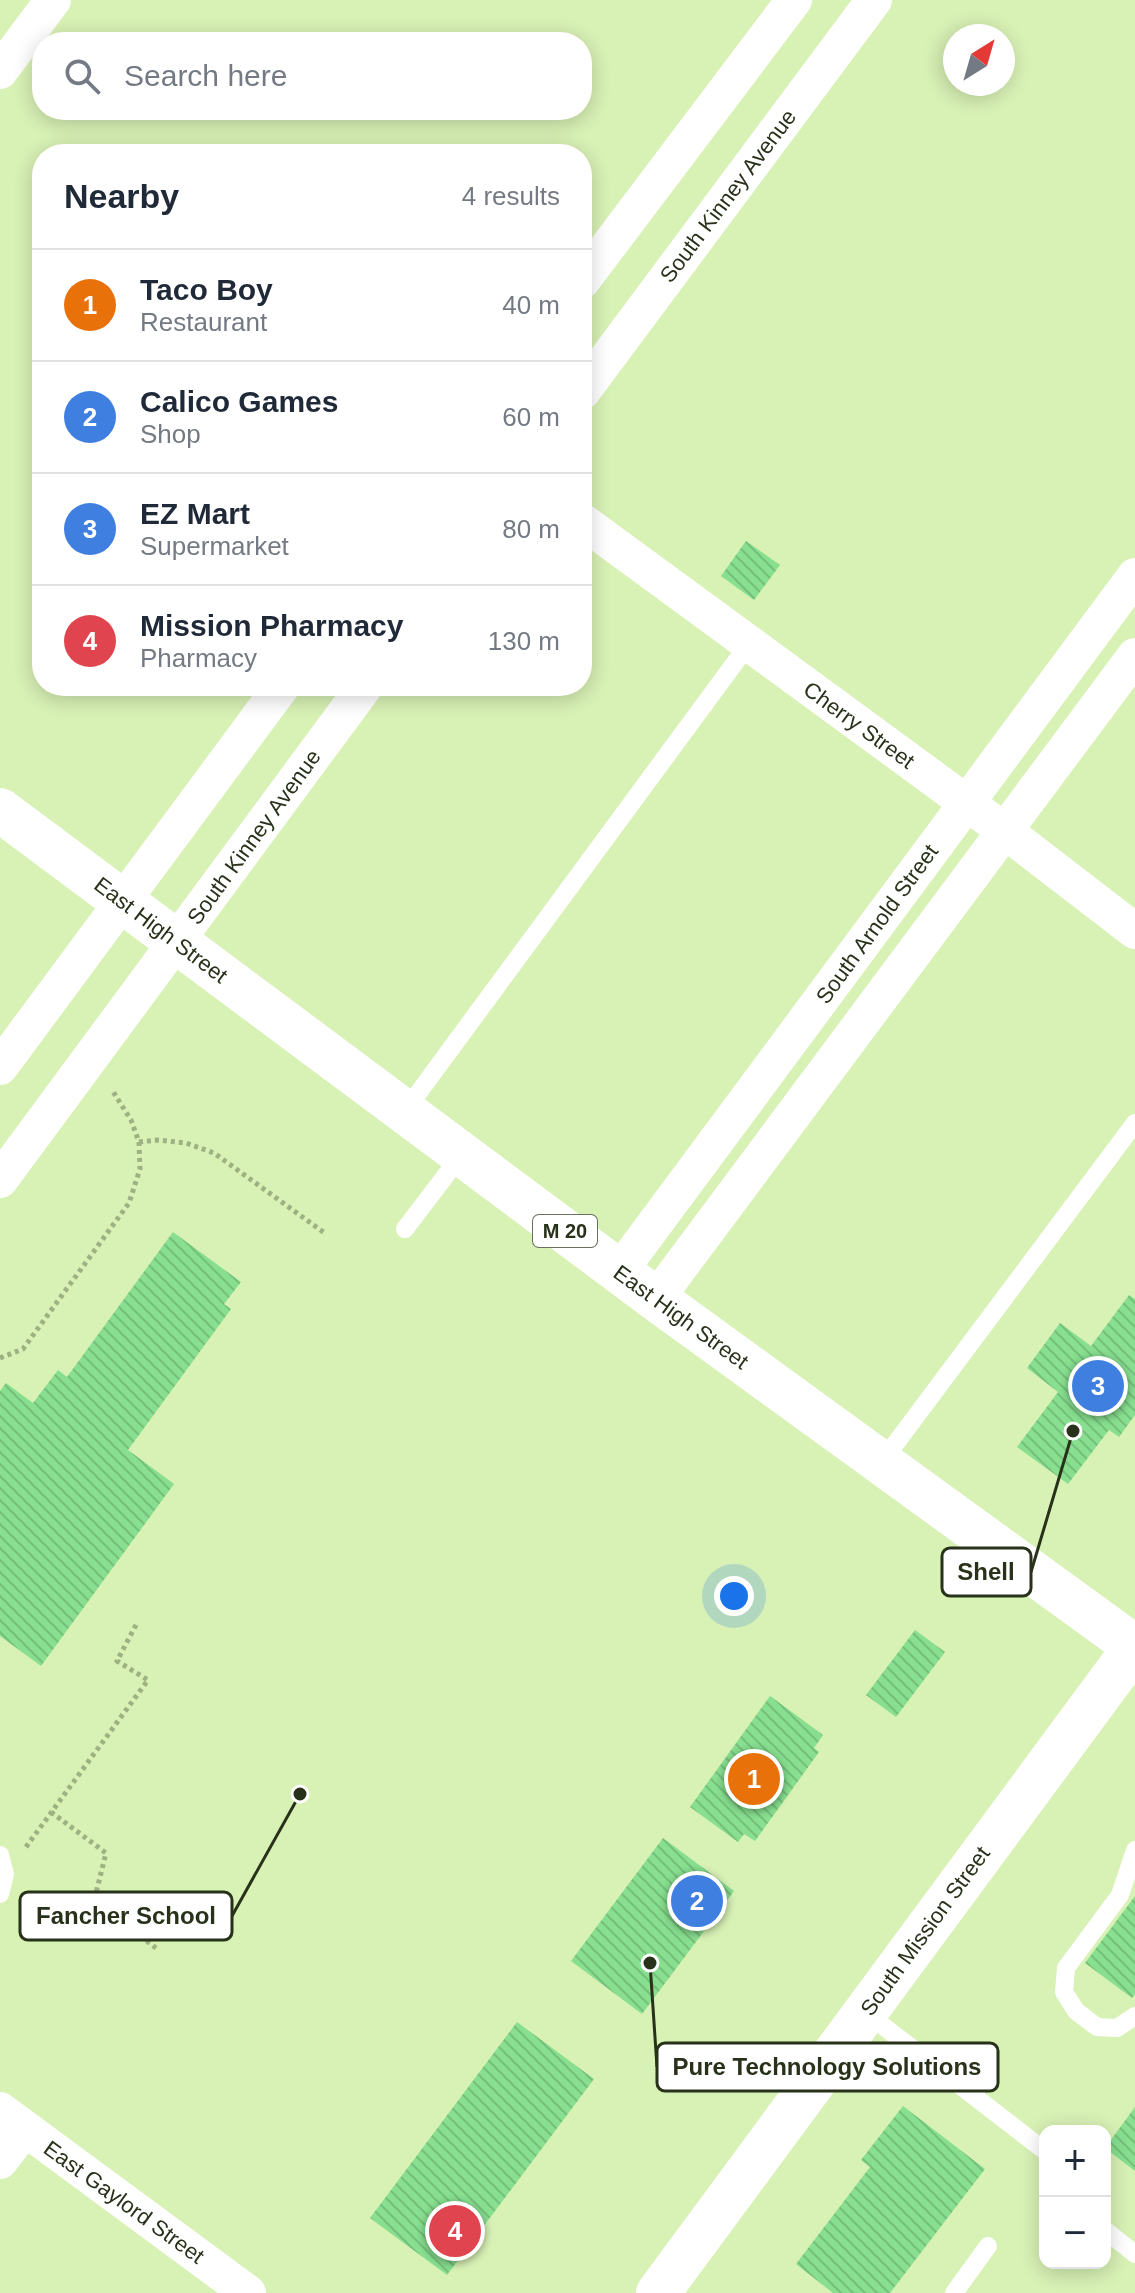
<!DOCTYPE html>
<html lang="en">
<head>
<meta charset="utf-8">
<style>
  :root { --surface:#fff; --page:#f2f2f3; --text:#1f2937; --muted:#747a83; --line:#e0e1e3; --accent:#111827 }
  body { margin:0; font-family:Helvetica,sans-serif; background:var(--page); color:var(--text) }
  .controls { position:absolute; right:24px; bottom:24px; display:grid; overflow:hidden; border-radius:16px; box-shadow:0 4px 20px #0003 }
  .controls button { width:72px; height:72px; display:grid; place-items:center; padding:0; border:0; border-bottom:2px solid var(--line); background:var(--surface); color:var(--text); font:40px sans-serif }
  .compass { position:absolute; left:943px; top:24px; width:72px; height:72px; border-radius:50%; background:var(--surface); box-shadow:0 4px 20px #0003; rotate:37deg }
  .you { position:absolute; left:734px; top:1596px; width:28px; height:28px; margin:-20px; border:6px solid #fff; border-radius:50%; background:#1a73e8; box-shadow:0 0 0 12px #1a73e833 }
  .badge { display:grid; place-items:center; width:52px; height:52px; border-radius:50%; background:var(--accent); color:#fff; font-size:26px; font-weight:700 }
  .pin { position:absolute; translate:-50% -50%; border:4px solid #fff; box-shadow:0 2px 8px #0006 }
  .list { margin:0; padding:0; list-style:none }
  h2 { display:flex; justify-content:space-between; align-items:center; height:104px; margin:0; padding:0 32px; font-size:34px }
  h2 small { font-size:26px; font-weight:400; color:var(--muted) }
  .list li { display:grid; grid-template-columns:52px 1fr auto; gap:24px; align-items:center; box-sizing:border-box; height:112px; padding:0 32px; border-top:2px solid var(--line) }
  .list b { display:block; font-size:30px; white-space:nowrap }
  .list p { margin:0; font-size:26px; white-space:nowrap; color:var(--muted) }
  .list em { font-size:26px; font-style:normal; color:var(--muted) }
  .icon { flex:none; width:44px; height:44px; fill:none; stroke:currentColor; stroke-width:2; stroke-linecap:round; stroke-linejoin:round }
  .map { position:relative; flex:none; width:1135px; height:2293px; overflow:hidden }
  .search { position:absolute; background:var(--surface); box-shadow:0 4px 20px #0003; left:32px; top:32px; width:560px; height:88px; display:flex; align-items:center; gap:20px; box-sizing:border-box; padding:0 28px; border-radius:32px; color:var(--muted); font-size:30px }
  .panel { position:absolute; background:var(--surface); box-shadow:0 4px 20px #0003; left:32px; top:144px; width:560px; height:552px; border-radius:32px }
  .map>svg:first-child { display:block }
  .building { fill:url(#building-back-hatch) }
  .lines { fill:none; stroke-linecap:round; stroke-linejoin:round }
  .path { stroke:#9db181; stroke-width:5; stroke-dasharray:4 4; stroke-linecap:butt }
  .lane { stroke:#fff; stroke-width:18 }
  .street { stroke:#fff; stroke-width:36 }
  .primary { stroke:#fff; stroke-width:44 }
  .labels { text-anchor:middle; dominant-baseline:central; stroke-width:6; stroke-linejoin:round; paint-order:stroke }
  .shield { fill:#fff; stroke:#686f5e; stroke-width:2 }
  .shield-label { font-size:20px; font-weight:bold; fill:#283119 }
  .street-label { font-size:22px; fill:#283119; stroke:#fff }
  .leader { fill:none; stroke:#283119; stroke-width:3 }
  .callout-dot { fill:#283119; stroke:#fff; stroke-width:3 }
  .callout { fill:#fff; stroke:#283119; stroke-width:3 }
  .callout-label { font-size:24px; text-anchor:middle; font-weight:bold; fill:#283119 }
</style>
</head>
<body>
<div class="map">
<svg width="1135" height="2293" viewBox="0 0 1135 2293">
  <defs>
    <pattern id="building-back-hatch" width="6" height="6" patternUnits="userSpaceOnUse" patternTransform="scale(2)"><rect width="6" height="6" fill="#87df8f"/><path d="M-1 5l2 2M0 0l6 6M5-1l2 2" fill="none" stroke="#75c07b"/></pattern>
  </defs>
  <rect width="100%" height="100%" fill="#d8f1b5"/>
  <g class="building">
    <polygon points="746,541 780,565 754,600 721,576"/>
    <polygon points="173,1232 241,1282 224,1304 231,1309 128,1450 174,1484 41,1666 0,1636 0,1391 6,1383 33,1403 58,1370 67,1377"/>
    <polygon points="1129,1295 1135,1299 1135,1415 1119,1437 1109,1430 1068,1484 1017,1447 1058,1392 1027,1368 1060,1323 1091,1346"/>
    <polygon points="915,1630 945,1652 896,1717 866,1695"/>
    <polygon points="770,1696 823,1735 814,1748 819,1752 755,1841 744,1834 738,1842 690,1807"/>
    <polygon points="663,1838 734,1891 642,2014 571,1961"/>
    <polygon points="1135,1896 1135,1994 1132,1998 1085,1963"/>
    <polygon points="517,2022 594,2079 447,2275 370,2218"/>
    <polygon points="903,2106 985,2169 890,2293 833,2293 796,2264 870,2167 861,2160"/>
    <polygon points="1135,2107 1135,2171 1105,2148"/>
  </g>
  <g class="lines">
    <g class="path">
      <polyline points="139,1142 157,1140 186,1143 214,1153 326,1234"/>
      <polyline points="0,1358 23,1349 129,1203 140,1169 139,1142 131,1120 112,1090"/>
      <polyline points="51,1812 106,1853 94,1901 156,1948"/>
      <polyline points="26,1847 148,1680 117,1661 137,1623"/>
    </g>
    <g class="lane">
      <polyline points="405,1111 748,645"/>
      <polyline points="405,1229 462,1154"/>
      <polyline points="881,1463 1135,1123"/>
      <polyline points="1135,1850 1120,1895 1066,1968 1064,1992 1076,2011 1097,2027 1117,2028 1135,2016"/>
      <polyline points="0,1855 5,1874 0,1894"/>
      <polyline points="865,2012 1045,2151"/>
      <polyline points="1105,2230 1135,2254"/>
      <polyline points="954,2293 988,2246"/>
    </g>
    <g class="street">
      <polyline points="0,71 53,0"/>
      <polyline points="582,281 794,0"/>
      <polyline points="582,392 874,0"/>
      <polyline points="582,521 1005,831 1135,931"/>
      <polyline points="0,1067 282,686"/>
      <polyline points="0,1180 365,686"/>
      <polyline points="619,1272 1135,576"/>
      <polyline points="656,1299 1135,656"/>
      <polyline points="0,2110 248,2293"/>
      <polyline points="0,2161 25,2129"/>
    </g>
    <g class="primary">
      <polyline points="0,810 656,1299 1135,1647"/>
      <polyline points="658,2293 1135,1647"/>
    </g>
  </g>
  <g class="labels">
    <rect class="shield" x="533" y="1215" width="64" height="32" rx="6"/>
    <g class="shield-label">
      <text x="565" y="1231">M 20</text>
    </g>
    <g class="street-label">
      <text transform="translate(728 196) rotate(-53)">South Kinney Avenue</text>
      <text transform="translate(859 725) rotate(36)">Cherry Street</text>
      <text transform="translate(254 837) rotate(-54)">South Kinney Avenue</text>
      <text transform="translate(877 924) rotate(-54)">South Arnold Street</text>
      <text transform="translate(161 930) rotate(37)">East High Street</text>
      <text transform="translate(681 1317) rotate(36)">East High Street</text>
      <text transform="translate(925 1931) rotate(-54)">South Mission Street</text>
      <text transform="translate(124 2202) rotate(36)">East Gaylord Street</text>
    </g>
  </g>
  <path class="leader" d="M1073 1431L1031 1572M300 1794L232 1916M650 1963L657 2067"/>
  <g class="callout-dot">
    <circle cx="1073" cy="1431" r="8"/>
    <circle cx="300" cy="1794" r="8"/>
    <circle cx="650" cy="1963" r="8"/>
  </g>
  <g class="callout">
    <rect x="942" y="1548" width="89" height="48" rx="8"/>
    <rect x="20" y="1892" width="212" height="48" rx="8"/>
    <rect x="657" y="2043" width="341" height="48" rx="8"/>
  </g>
  <g class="callout-label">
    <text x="986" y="1580">Shell</text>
    <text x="126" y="1924">Fancher School</text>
    <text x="827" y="2075">Pure Technology Solutions</text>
  </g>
</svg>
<div class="controls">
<button>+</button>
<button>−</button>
</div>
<svg class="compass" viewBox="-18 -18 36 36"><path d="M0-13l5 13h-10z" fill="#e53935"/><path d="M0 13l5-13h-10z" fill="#747a83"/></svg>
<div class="you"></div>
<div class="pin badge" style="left:754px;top:1779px;background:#e8710a">1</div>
<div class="pin badge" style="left:697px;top:1901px;background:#3f7fe0">2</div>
<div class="pin badge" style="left:1098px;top:1386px;background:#3f7fe0">3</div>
<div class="pin badge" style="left:455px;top:2231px;background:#e0444e">4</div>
<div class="search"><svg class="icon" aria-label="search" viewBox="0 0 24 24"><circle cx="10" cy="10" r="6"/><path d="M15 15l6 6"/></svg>Search here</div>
<section class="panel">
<h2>Nearby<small>4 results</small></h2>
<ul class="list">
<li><span class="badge" style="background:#e8710a">1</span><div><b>Taco Boy</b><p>Restaurant</p></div><em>40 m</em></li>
<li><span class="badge" style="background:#3f7fe0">2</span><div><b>Calico Games</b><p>Shop</p></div><em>60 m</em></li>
<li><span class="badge" style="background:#3f7fe0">3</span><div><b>EZ Mart</b><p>Supermarket</p></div><em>80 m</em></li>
<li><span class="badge" style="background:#e0444e">4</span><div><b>Mission Pharmacy</b><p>Pharmacy</p></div><em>130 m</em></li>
</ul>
</section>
</div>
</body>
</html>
